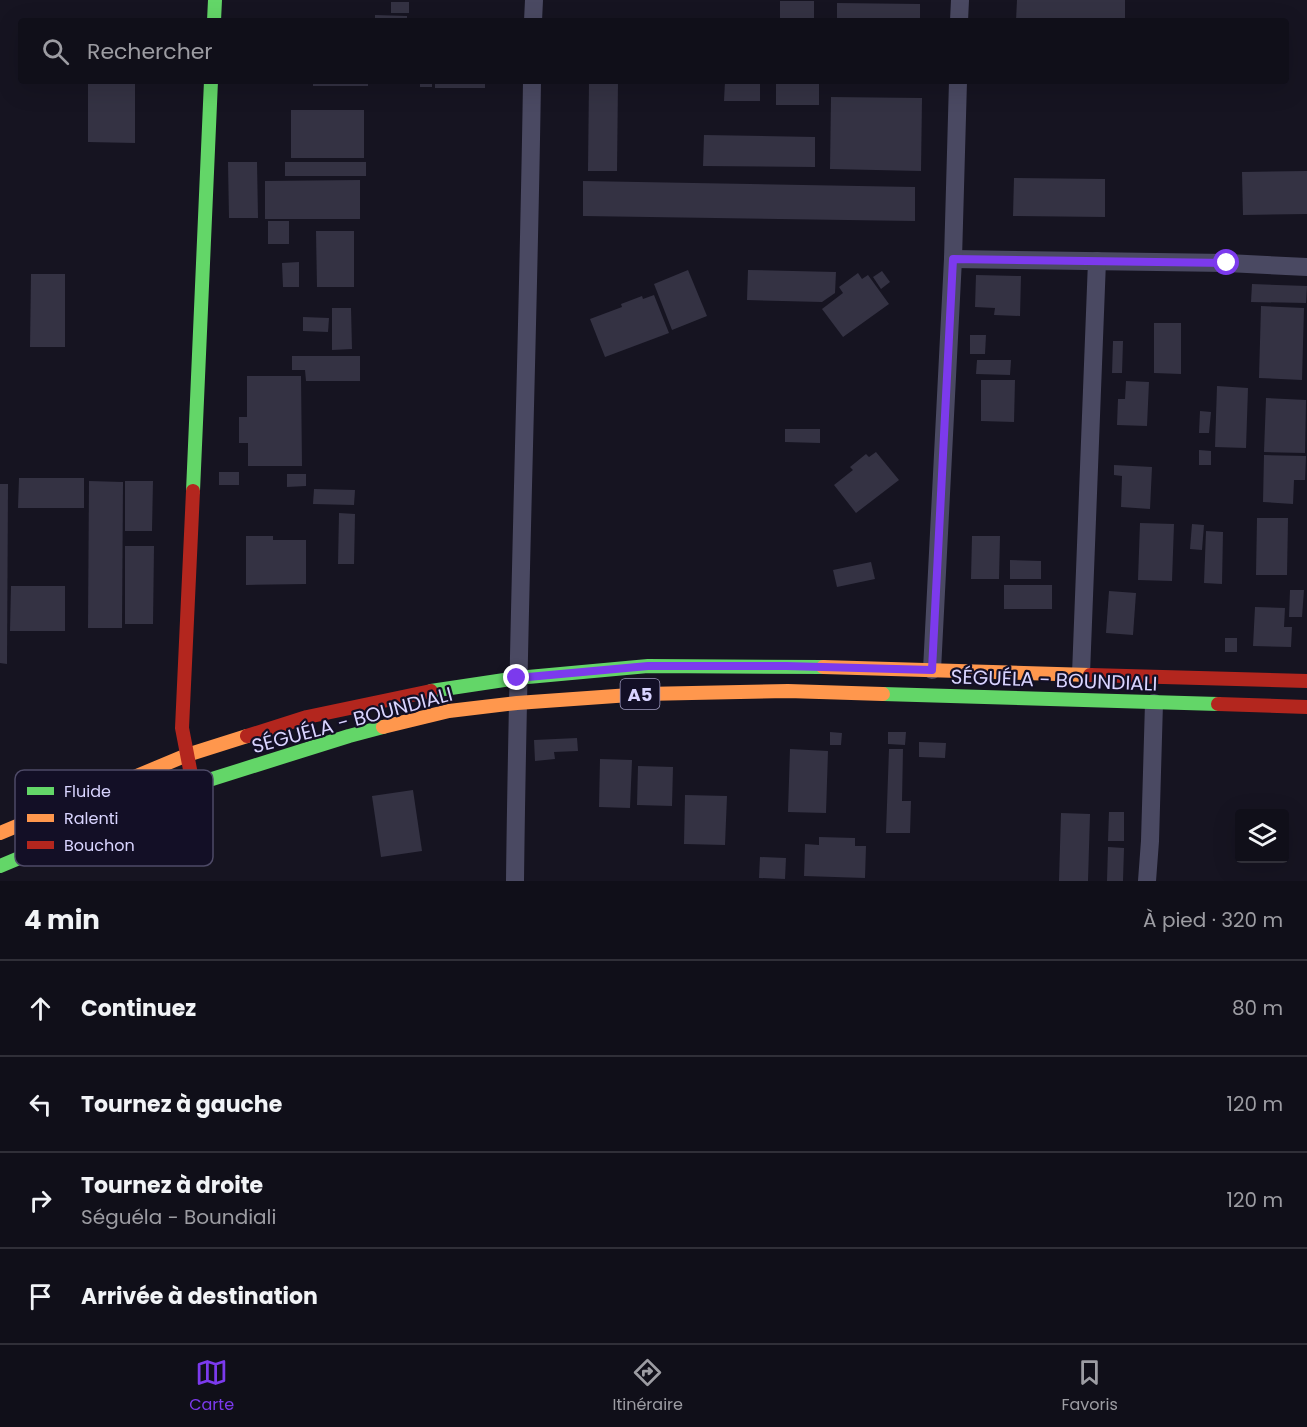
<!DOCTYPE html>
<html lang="fr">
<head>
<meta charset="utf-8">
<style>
  :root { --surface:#100f19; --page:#1e1d26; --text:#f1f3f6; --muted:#9c9ca2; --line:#302f38; --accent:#7c3aed }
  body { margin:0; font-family:Poppins,sans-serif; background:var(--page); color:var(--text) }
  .controls { position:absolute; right:18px; bottom:18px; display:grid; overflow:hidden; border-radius:6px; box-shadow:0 6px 24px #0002 }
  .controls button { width:54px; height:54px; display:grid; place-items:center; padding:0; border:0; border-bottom:2px solid var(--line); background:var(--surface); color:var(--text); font:30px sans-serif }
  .stop { position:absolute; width:18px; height:18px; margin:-14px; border:4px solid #7c3aed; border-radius:50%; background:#fff }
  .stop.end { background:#7c3aed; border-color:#fff; box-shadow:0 2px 6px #0008 }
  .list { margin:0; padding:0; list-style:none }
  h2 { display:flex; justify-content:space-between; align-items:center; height:78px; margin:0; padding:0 24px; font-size:26px }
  h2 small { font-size:20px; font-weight:400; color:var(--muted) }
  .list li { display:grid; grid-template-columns:39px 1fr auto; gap:18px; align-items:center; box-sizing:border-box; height:96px; padding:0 24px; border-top:2px solid var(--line) }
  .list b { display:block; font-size:22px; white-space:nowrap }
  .list p { margin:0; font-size:20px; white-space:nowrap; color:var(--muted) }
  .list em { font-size:20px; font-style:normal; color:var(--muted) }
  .icon { flex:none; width:33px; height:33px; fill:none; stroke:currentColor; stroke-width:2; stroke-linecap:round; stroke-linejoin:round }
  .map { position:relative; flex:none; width:1307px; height:881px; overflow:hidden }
  .search { position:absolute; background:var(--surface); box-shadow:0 6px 24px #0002; left:18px; right:18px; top:18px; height:66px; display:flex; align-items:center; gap:15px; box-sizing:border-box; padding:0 21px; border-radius:6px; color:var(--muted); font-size:22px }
  .sheet { height:462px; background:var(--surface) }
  nav { display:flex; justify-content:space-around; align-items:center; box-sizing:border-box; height:84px; border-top:2px solid var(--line); background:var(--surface); font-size:16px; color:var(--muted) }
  nav a { display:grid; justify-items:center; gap:3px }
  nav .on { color:var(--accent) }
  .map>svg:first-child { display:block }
  .building { fill:#343243 }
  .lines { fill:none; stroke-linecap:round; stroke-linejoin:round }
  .street { stroke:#4a4962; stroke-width:18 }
  .fast { stroke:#63d668; stroke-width:14 }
  .slow { stroke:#ff974d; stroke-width:14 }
  .jam { stroke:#b3261e; stroke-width:14 }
  .route { stroke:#7c3aed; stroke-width:8 }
  .labels { text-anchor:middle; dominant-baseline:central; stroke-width:4.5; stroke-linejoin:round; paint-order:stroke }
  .shield { fill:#130f26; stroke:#9e99be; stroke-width:1.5 }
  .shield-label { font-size:18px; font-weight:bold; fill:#d9d4ff }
  .street-label { font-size:20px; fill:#d9d4ff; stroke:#130f26 }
  .key { fill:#130f26; stroke:#4e4a67; stroke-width:1.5 }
  .key-label { font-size:16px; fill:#d9d4ff }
</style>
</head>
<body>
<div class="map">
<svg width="1307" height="881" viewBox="0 0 1307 881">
  <rect width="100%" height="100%" fill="#161421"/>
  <g class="building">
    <polygon points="1017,0 1125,0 1125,21 1016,21"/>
    <rect x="780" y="1" width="34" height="20"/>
    <rect x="391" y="2" width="18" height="11"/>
    <polygon points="837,3 920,4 920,21 837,21"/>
    <polygon points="375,15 407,16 407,21 375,21"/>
    <polygon points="88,81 135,81 135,143 88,142"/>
    <rect x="313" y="81" width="55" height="5"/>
    <rect x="420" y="81" width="12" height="6"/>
    <rect x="435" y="81" width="50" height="7"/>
    <polygon points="589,81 618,81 617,171 588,171"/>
    <polygon points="725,81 760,81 760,101 724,101"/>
    <rect x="776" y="81" width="43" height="24"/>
    <polygon points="831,97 922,98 921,171 830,169"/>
    <rect x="291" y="110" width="73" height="48"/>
    <polygon points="704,135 815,137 815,167 703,166"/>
    <polygon points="228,162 257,162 258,218 229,218"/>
    <rect x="285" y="162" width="81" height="14"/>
    <polygon points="1307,171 1307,214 1243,215 1242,172"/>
    <polygon points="1014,178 1105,179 1105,217 1013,216"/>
    <polygon points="360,180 360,219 265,219 265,181"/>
    <polygon points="583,181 915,187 915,221 583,216"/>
    <rect x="268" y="221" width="21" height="23"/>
    <polygon points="316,231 354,231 354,287 317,287"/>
    <polygon points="299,262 299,287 283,287 282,263"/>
    <polygon points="688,270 707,316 672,330 654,284"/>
    <polygon points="748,270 836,272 835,293 822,302 747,300"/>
    <polygon points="882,271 890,282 881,289 873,277"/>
    <polygon points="858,273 862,279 868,275 889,304 843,337 822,309 843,293 839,287"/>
    <polygon points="31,274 65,274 65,347 30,347"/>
    <polygon points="976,275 1021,276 1020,316 994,315 995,308 975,307"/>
    <polygon points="1252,284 1307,286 1306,303 1251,302"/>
    <polygon points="654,295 669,333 605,357 590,319 622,307 621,304 642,296 643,299"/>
    <polygon points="1261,306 1304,308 1302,380 1259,378"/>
    <polygon points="332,308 351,308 352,349 332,350"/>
    <polygon points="303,317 329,318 328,332 303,331"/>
    <polygon points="1154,323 1181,323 1181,374 1154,373"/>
    <polygon points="970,335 986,335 985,354 970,354"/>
    <polygon points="1113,341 1123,341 1122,373 1112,373"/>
    <polygon points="292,356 360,356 360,381 306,381 305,370 292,370"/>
    <polygon points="977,360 1011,360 1010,375 976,374"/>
    <polygon points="247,376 301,376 302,466 248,466 248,443 239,443 239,417 247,417"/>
    <polygon points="981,380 1015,380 1014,422 981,421"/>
    <polygon points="1126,381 1149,382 1147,426 1117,425 1118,399 1125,399"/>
    <polygon points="1217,386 1248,388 1246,448 1215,447"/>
    <polygon points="1266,398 1306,400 1305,453 1264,452"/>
    <polygon points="1200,411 1211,412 1209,433 1199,433"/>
    <polygon points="785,429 820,429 820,443 785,442"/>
    <polygon points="1199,450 1211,451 1211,465 1199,465"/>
    <polygon points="876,452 899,480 856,513 834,485 853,470 850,467 866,454 869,457"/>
    <polygon points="1264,455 1306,456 1305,480 1294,480 1293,504 1263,502"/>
    <polygon points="1114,465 1152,467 1150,509 1121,507 1122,476 1114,475"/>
    <rect x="219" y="472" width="20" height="13"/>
    <polygon points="287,474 306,474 306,486 287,487"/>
    <polygon points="19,478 84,478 84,508 18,508"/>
    <polygon points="89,481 123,482 122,628 88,628"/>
    <polygon points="125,481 153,481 152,531 125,531"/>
    <polygon points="0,484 8,484 7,664 0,663"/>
    <polygon points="314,489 355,490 354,505 313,504"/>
    <polygon points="339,513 355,514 354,564 338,564"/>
    <polygon points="1257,518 1288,518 1287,575 1256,575"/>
    <polygon points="1140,523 1174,524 1172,581 1138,580"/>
    <polygon points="1192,524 1204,525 1202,550 1190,549"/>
    <polygon points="1206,531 1223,532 1222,584 1204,583"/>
    <polygon points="246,536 273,536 273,540 306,540 306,584 246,585"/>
    <polygon points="972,536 1000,536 999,579 971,579"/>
    <polygon points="125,546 154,546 153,624 125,624"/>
    <polygon points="1010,560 1041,561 1041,579 1010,579"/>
    <polygon points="871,562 875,579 837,587 833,570"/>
    <rect x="1004" y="585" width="48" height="24"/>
    <polygon points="11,586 65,586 65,631 10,631"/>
    <polygon points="1290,590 1304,590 1302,617 1289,617"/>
    <polygon points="1109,591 1136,593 1133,635 1106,633"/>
    <polygon points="1255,607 1285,608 1284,627 1292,627 1291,647 1253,646"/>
    <rect x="1225" y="638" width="12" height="14"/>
    <polygon points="830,732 842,733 841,745 830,745"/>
    <polygon points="888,732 906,732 905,745 888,744"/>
    <polygon points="577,738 578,751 554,752 555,759 535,761 534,740"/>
    <polygon points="919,742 946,743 945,758 919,757"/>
    <polygon points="790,749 828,751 826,813 788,812"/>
    <polygon points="889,749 903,749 902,801 911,801 910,833 886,833"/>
    <polygon points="600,759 632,760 630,808 599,807"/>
    <polygon points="638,766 673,767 672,806 637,805"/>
    <polygon points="413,790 422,851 381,857 372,796"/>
    <polygon points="685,795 727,796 725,845 684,844"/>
    <polygon points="1109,812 1124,812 1124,841 1108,841"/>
    <polygon points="1061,813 1090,814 1088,881 1059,881"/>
    <polygon points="819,837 855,838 855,846 866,846 865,878 804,876 805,844 819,845"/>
    <polygon points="1108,847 1124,848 1123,881 1107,881"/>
    <polygon points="760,857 786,858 785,879 759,878"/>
  </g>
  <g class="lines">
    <g class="street">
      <polyline points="533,21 534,0"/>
      <polyline points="959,21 960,0"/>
      <polyline points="953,259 1227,263 1307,267"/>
      <polyline points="932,670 953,259 958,81"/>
      <polyline points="1081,674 1097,261"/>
      <path d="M515 881C518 614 528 348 532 81"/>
      <polyline points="1147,881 1150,841 1154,703"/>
    </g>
    <g class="fast">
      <polyline points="214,21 215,0"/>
      <polyline points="193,491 211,81"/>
      <polyline points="431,691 517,678 648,666 823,667"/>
      <polyline points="883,694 1218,704"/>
      <polyline points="0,866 193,785 349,736 383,727"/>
    </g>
    <g class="slow">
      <polyline points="823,667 1090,675"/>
      <polyline points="383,727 449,711 517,703 644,694 788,691 883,694"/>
      <polyline points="0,833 187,755 247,736"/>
    </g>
    <g class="jam">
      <polyline points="193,491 182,728 193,785"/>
      <polyline points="1090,675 1307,681"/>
      <polyline points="1218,704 1307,707"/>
      <polyline points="247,736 307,717 431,691"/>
    </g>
  </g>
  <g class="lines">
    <polyline class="route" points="517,678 648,666 786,666 932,670 953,259 1227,263"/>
  </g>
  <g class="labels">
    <rect class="shield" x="620.5" y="679" width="39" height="30" rx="4.5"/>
    <g class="shield-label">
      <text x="640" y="694">A5</text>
    </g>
    <g class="street-label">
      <text transform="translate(1054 680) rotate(2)">SÉGUÉLA - BOUNDIALI</text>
      <text transform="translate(352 720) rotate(-15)">SÉGUÉLA - BOUNDIALI</text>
    </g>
  </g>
  <rect x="15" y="770" width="198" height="96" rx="9" class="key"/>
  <rect x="27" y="787" width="27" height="8" fill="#63d668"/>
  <rect x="27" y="814" width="27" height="8" fill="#ff974d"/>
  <rect x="27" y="841" width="27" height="8" fill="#b3261e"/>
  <g class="key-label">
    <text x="64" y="797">Fluide</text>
    <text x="64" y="824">Ralenti</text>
    <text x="64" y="851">Bouchon</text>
  </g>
</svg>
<div class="controls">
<button><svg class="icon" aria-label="layers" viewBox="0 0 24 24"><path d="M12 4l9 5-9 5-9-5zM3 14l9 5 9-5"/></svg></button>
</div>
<div class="stop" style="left:1227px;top:263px"></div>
<div class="stop end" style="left:517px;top:678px"></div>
<div class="search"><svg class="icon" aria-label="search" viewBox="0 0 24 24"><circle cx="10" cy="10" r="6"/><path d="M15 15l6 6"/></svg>Rechercher</div>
</div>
<section class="sheet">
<h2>4 min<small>À pied · 320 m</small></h2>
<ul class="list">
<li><svg class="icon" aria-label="ahead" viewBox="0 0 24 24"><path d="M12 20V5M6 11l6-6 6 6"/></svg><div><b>Continuez</b></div><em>80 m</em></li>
<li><svg class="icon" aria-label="left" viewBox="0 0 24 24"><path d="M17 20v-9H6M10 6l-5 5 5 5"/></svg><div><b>Tournez à gauche</b></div><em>120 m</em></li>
<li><svg class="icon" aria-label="right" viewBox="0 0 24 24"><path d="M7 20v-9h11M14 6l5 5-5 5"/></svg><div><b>Tournez à droite</b><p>Séguéla - Boundiali</p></div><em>120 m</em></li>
<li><svg class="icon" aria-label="arrive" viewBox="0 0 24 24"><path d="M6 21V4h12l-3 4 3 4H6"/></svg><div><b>Arrivée à destination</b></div></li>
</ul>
</section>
<nav>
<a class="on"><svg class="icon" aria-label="map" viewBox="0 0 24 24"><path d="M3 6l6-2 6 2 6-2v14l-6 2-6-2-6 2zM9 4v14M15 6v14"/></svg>Carte</a>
<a><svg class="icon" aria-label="directions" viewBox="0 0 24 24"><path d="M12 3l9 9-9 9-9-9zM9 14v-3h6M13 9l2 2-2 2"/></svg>Itinéraire</a>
<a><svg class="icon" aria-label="saved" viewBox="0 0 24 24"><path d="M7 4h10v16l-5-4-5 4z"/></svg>Favoris</a>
</nav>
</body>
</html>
